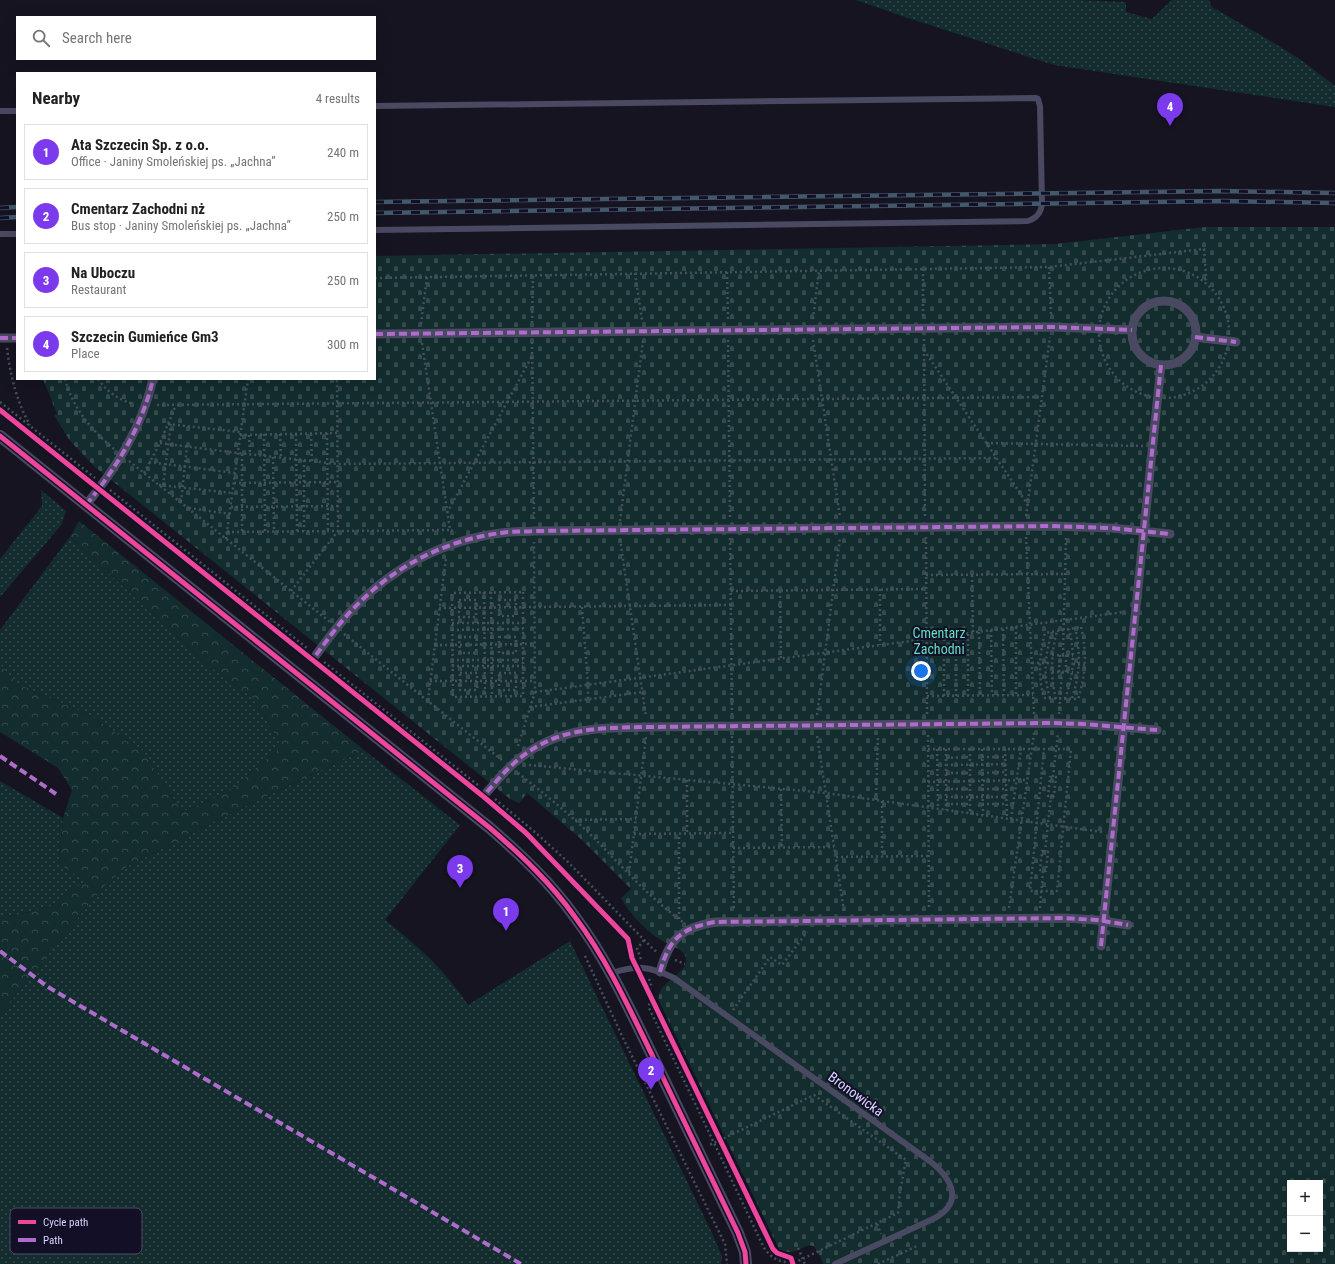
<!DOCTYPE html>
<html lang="en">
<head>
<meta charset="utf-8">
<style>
  :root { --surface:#fff; --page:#f2f2f2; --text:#202124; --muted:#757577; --line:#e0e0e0; --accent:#7c3aed }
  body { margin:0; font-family:"Roboto Condensed",sans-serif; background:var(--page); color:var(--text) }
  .controls { position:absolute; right:12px; bottom:12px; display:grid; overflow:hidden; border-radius:0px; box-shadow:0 4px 16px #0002 }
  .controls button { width:36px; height:36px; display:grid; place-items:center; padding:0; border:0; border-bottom:1px solid var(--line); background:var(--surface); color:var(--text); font:20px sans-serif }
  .you { position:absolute; left:921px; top:671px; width:14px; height:14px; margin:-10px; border:3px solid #fff; border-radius:50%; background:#1a73e8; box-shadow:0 0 0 6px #1a73e833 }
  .badge { display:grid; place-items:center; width:26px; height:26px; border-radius:50%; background:var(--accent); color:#fff; font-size:13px; font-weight:700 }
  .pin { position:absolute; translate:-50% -33px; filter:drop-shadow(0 1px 2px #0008) }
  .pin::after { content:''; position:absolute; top:21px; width:14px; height:12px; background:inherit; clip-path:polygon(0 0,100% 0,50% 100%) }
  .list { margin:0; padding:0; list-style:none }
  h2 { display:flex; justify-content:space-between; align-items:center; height:52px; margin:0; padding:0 16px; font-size:17px }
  h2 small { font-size:13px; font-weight:400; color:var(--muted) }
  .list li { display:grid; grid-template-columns:26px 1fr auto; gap:12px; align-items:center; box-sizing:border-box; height:56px; margin:0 8px 8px; padding:0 8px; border:1px solid var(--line); border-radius:0px }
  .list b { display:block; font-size:15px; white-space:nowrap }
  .list p { margin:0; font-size:13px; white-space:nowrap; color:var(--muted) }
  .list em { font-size:13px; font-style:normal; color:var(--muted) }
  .icon { flex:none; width:22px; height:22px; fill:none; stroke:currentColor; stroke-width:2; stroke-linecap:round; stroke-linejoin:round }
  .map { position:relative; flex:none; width:1335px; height:1264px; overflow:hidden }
  .search { position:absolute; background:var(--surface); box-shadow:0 4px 16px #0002; left:16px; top:16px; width:360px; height:44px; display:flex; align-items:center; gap:10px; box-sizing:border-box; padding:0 14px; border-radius:0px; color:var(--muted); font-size:15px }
  .panel { position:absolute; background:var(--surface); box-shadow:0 4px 16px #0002; left:16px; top:72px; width:360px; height:308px; border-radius:0px }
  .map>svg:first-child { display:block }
  .grass { fill:url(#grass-dots) }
  .forest { fill:url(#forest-crowns) }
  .cemetery { fill:url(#cemetery-stones); fill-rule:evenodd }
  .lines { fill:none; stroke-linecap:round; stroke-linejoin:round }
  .path { stroke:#44505f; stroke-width:2.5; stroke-dasharray:2 3; stroke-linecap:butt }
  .service { stroke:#4a4962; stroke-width:6 }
  .pedestrian { stroke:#4a4962; stroke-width:9 }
  .minor { stroke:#4a4962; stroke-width:12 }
  .rail-casing { stroke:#43596b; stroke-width:4.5 }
  .rail { stroke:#130f26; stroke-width:3; stroke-dasharray:9; stroke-linecap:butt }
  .quiet { stroke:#b06ccc; stroke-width:4; stroke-dasharray:8 4; stroke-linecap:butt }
  .cycleway-casing { stroke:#130f26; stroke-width:8 }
  .cycleway { stroke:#ed469a; stroke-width:5 }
  .labels { text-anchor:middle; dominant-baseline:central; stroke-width:4; stroke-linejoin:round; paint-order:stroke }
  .park-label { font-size:14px; fill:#5fe0c0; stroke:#130f26 }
  .street-label { font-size:14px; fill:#d9d4ff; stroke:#130f26 }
  .key { fill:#130f26; stroke:#4e4a67; stroke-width:1 }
  .key-label { font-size:11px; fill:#d9d4ff }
</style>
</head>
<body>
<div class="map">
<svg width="1335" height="1264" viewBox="0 0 1335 1264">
  <defs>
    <pattern id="grass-dots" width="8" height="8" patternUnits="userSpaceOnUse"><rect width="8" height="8" fill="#132c2d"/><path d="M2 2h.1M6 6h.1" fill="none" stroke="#354a4c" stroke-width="1.8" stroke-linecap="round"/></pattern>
    <pattern id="forest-crowns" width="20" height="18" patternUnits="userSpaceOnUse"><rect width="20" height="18" fill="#132c2d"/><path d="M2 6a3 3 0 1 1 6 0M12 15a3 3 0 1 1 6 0" fill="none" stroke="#354a4c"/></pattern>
    <pattern id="cemetery-stones" width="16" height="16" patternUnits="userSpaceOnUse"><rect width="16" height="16" fill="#132c2d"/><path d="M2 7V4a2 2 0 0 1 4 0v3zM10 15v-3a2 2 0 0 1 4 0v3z" fill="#354a4c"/></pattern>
  </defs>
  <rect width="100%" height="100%" fill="#161421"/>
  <g class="grass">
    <polygon points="856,0 1078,0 1126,2 1126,12 1152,19 1172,0 1209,0 1212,7 1274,43 1301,60 1335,86 1335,107 1054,65 905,17"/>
    <polygon points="41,490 66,511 62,524 0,597 0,559 42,506"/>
    <polygon points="70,537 208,665 252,697 282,746 228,792 182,812 143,751 91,716 16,683 0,664 0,630"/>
    <path d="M364 750 460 825 385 920C416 944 446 971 468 1005L570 941 712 1233 722 1256 721 1264H0V1014L104 885 128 866 244 807Z"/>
    <polygon points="0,781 63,818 59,864 86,881 49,907 5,918 0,917"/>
  </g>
  <polygon class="forest" points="79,521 364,750 244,807 128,866 104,886 0,1014 0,917 5,918 49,907 85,881 59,864 63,818 72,790 58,768 0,732 0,664 16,683 91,716 143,751 182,812 228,792 282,746 252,697 208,665 70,537"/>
  <path class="cemetery" d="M1205 227H1335V1264H823C821 1259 819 1253 816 1249 811 1241 802 1249 795 1251 790 1253 784 1252 779 1249L659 1001C658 996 659 992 663 987 670 978 699 964 680 950 676 947 671 945 666 943 650 935 630 915 621 898L631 889 582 840 527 793 519 803 510 799 95 467 70 441 54 415 57 414 43 379H375V256L1055 244ZM1290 1183H1320V1249H1290Z"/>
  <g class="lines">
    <g class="path">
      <polyline points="1049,267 1051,316"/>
      <circle cx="1164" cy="333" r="65"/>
      <polyline points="923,269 923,318"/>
      <polyline points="727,272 728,319"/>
      <polyline points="635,273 642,320"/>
      <polyline points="375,278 1049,267 1204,249 1206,275 1206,279 1203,281"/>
      <polyline points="813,319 819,270"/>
      <polyline points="532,323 533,275"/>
      <polyline points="421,324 427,277"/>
      <polyline points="924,339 925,518"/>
      <polyline points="728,340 730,519"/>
      <polyline points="813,340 840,517"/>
      <polyline points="532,342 534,521"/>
      <polyline points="422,343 450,530 456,532"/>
      <path d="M7 348C10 374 17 403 30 425"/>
      <polyline points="924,350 1028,505"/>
      <path d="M65 379C73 408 91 430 114 449"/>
      <path d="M98 379C107 392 119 400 134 404"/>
      <polyline points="0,402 95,478"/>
      <polyline points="157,405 1042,397"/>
      <polyline points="168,424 240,432"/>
      <polyline points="327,433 328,531"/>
      <polyline points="264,434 265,531"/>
      <polyline points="280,434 281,458"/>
      <polyline points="296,434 297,531"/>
      <polyline points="311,434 312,461"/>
      <polyline points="240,435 337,433"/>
      <polyline points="249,435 250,454"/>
      <polyline points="160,443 238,453 338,464 996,458"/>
      <polyline points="986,443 1143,446"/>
      <polyline points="242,454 242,532"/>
      <polyline points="273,457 274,531"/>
      <polyline points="304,460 304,531"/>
      <polyline points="129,461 330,622"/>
      <polyline points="149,462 235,473"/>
      <polyline points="144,473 160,443 176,405"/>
      <polyline points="234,483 338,482"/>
      <polyline points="159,485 232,493"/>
      <polyline points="163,485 171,424"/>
      <polyline points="110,490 307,648"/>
      <polyline points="181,502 187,446"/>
      <polyline points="231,507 338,506"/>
      <polyline points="189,508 230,514"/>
      <polyline points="447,513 532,356"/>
      <polyline points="1026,516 1050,337"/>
      <polyline points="620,521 643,341"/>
      <polyline points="227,532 450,530"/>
      <polyline points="926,537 927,714"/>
      <polyline points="1026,537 1034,714"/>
      <polyline points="730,538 732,715"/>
      <polyline points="226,539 248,379"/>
      <polyline points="620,539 646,717"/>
      <polyline points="926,575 1065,574"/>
      <polyline points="972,575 973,633"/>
      <polyline points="880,589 880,645"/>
      <polyline points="291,591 338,531 337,379"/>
      <polyline points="731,591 926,589"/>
      <polyline points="780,591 781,659"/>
      <polyline points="484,592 485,697"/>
      <polyline points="491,592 492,697"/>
      <polygon points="523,592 523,696 453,697 452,593"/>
      <rect x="459" y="600" width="17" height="17"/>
      <rect x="499" y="600" width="17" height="16"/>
      <polyline points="582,607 588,685 588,700"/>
      <polyline points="439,608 731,605"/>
      <polyline points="452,623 523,623"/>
      <polyline points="1016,627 1016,695"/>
      <path d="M1081 627C1087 652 1086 675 1078 699L1044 698C1038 676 1039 655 1045 633Z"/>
      <polyline points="1003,629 1004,695"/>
      <polyline points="452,630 523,629"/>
      <polyline points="991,630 992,695"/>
      <polyline points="979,632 980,696"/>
      <polyline points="344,634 503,761"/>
      <polygon points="459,637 477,637 476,653 460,653"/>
      <rect x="499" y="637" width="17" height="16"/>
      <polyline points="435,645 535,644"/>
      <polyline points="1052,655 1073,656"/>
      <polyline points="1063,655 1066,537"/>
      <polyline points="452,660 523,660"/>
      <polyline points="324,662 479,786"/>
      <polyline points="1032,663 1051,663"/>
      <polyline points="1073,664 1085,665"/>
      <polyline points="452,666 523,666"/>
      <polyline points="1052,672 1073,672"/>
      <polyline points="1059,672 1060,655"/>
      <polyline points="1066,672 1066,655"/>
      <rect x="460" y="673" width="17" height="17"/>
      <rect x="499" y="673" width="17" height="17"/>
      <polyline points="430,681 535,681"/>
      <polyline points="535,692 1124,612"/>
      <polyline points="927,696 1033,695"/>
      <polyline points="944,696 944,637"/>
      <polyline points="956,696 956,635"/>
      <polyline points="968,696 968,633"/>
      <path d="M1050 698C1043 676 1045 654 1052 632"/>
      <path d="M1072 698C1080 675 1081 653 1075 628"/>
      <path d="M1056 699C1050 675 1051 654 1057 631"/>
      <path d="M1065 699C1074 675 1075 653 1069 629"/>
      <polyline points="428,700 446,558"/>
      <polyline points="530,707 643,692"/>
      <polyline points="1059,714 1062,672"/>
      <polyline points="817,715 840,538"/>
      <polyline points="928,735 929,910"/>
      <polyline points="732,736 734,911"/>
      <polyline points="817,736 844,911"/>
      <polyline points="518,746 535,692 534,542"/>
      <polyline points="928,749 1071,749 1057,891 1030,891 1044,749"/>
      <polyline points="937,749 938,809"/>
      <polyline points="946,749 946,810"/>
      <polyline points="970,749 970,814"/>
      <polyline points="982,749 983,815"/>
      <polyline points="1005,749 1007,819"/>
      <polyline points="982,757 1006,757"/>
      <polyline points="946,758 970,757"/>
      <polyline points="529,765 826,793 1102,832"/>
      <polyline points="946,765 1006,764"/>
      <path d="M518 773C542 792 567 812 590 834 620 864 648 897 683 922"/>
      <polyline points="946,773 970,773"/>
      <polyline points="982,773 1006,772"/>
      <polygon points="1050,777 1056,777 1054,796 1048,796"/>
      <polyline points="1053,777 1058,733"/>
      <polyline points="687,780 687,833"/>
      <polyline points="928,782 1027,780"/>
      <polyline points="781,789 782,848"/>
      <polyline points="946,789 970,789"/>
      <polyline points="982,789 1006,789"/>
      <polyline points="946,797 1006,797"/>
      <polyline points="495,799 536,833 568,862 653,949 657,952"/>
      <polyline points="876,800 878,735"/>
      <polyline points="882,801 882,857"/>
      <polyline points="946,804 970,804"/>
      <polyline points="982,804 1006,804"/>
      <polyline points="1011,819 1021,749"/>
      <polyline points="575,820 636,819"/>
      <polyline points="634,834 733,833"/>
      <polyline points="733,848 834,847"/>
      <polygon points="1042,851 1048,852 1046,871 1040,870"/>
      <polyline points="1045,852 1051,796"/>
      <polyline points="836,857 929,856"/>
      <polyline points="629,873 646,737"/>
      <polyline points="1009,908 1034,733"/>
      <polyline points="1040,908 1043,871"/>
      <polyline points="679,919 679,834"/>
      <polyline points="585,956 623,1038 725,1244 727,1264"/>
      <polyline points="641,959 637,949 644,940"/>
      <polyline points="675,960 685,964"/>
      <path d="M649 979 651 983 649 1008 714 1143 814 1095 906 1160 900 1191 898 1213 796 1262C781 1264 770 1258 763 1246L714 1143 709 1145"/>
      <polyline points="733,1010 770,957 782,965 807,932"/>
      <polyline points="877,1224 881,1234"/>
      <polyline points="798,1248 805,1264"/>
      <polyline points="878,1264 917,1246"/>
    </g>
    <g class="service">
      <path d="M375 106 1036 98 1038 99 1040 106 1042 204C1041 213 1037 218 1028 221L375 230"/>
      <polyline points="0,111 17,111"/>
      <polyline points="0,234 17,234"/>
      <path d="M612 973C638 965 649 966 674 978L931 1162C953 1180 964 1203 933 1219L835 1264"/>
    </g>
    <g class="pedestrian">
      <circle cx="1164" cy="333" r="32"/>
      <polyline points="375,334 1052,327 1132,330"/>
      <polyline points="1195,337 1236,342"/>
      <polyline points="0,338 17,338"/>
      <path d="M86 505C117 467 142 427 153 379"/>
      <path d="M316 655C328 639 340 622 354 608 393 567 445 540 501 533 512 531 523 532 535 531L1051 526 1111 528 1170 534"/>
      <path d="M487 792C495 783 503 773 512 765 553 727 596 728 648 727L1050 723 1083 724 1157 730"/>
      <polyline points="1101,946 1161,365"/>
      <path d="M660 972C669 939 681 928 715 922L1064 918 1097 920 1128 925"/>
    </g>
    <path class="minor" d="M0 436 490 828C521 855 551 883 575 917 608 961 630 1010 654 1059 682 1117 710 1175 738 1233L745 1252 746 1264"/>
    <g class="rail-casing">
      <g id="rail">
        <polyline points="375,202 1222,191 1335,193"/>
        <polyline points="0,208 17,207"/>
        <polyline points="375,213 1222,201 1335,203"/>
        <polyline points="0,218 17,217"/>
      </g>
    </g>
    <use href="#rail" class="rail"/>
    <g class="quiet">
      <polyline points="375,334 1052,327 1132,330"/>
      <polyline points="1195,337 1236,342"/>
      <polyline points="0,338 17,338"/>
      <path d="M86 505C117 467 142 427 153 379"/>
      <path d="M316 655C328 639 340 622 354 608 393 567 445 540 501 533 512 531 523 532 535 531L1051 526 1111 528 1170 534"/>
      <polyline points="0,756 56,794"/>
      <path d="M487 792C495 783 503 773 512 765 553 727 596 728 648 727L1050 723 1083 724 1157 730"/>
      <polyline points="1101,946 1161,365"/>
      <polyline points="0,951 48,987 521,1264"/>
      <path d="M660 972C669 939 681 928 715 922L1064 918 1097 920 1128 925"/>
    </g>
    <g class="cycleway-casing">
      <g id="cycleway">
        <polyline points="0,410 484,797 526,833 628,939 632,958 773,1249 777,1253 791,1258 793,1264"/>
        <path d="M0 436 490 828C521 855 551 883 575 917 608 961 630 1010 654 1059 682 1117 710 1175 738 1233L745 1252 746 1264"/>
      </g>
    </g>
    <use href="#cycleway" class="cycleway"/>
  </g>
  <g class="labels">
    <g class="park-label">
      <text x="939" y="633">Cmentarz<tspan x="939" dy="16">Zachodni</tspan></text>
    </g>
    <g class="street-label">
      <text transform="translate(856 1094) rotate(36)">Bronowicka</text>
    </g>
  </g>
  <rect x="10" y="1208" width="132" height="46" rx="6" class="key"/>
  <rect x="18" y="1220" width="18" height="4" fill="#ed469a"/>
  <rect x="18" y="1238" width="18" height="4" fill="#b06ccc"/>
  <g class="key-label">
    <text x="43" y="1226">Cycle path</text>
    <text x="43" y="1244">Path</text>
  </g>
</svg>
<div class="controls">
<button>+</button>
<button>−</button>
</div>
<div class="you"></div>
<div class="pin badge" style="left:506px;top:931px">1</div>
<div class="pin badge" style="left:651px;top:1090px">2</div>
<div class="pin badge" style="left:460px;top:888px">3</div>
<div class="pin badge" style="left:1170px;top:126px">4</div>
<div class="search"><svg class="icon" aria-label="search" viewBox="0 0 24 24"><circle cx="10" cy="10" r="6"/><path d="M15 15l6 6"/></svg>Search here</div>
<section class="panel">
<h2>Nearby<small>4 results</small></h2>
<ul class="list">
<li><span class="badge">1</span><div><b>Ata Szczecin Sp. z o.o.</b><p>Office · Janiny Smoleńskiej ps. „Jachna”</p></div><em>240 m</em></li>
<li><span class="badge">2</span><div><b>Cmentarz Zachodni nż</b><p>Bus stop · Janiny Smoleńskiej ps. „Jachna”</p></div><em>250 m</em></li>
<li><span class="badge">3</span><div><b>Na Uboczu</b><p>Restaurant</p></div><em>250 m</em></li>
<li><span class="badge">4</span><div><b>Szczecin Gumieńce Gm3</b><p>Place</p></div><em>300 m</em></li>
</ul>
</section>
</div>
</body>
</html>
